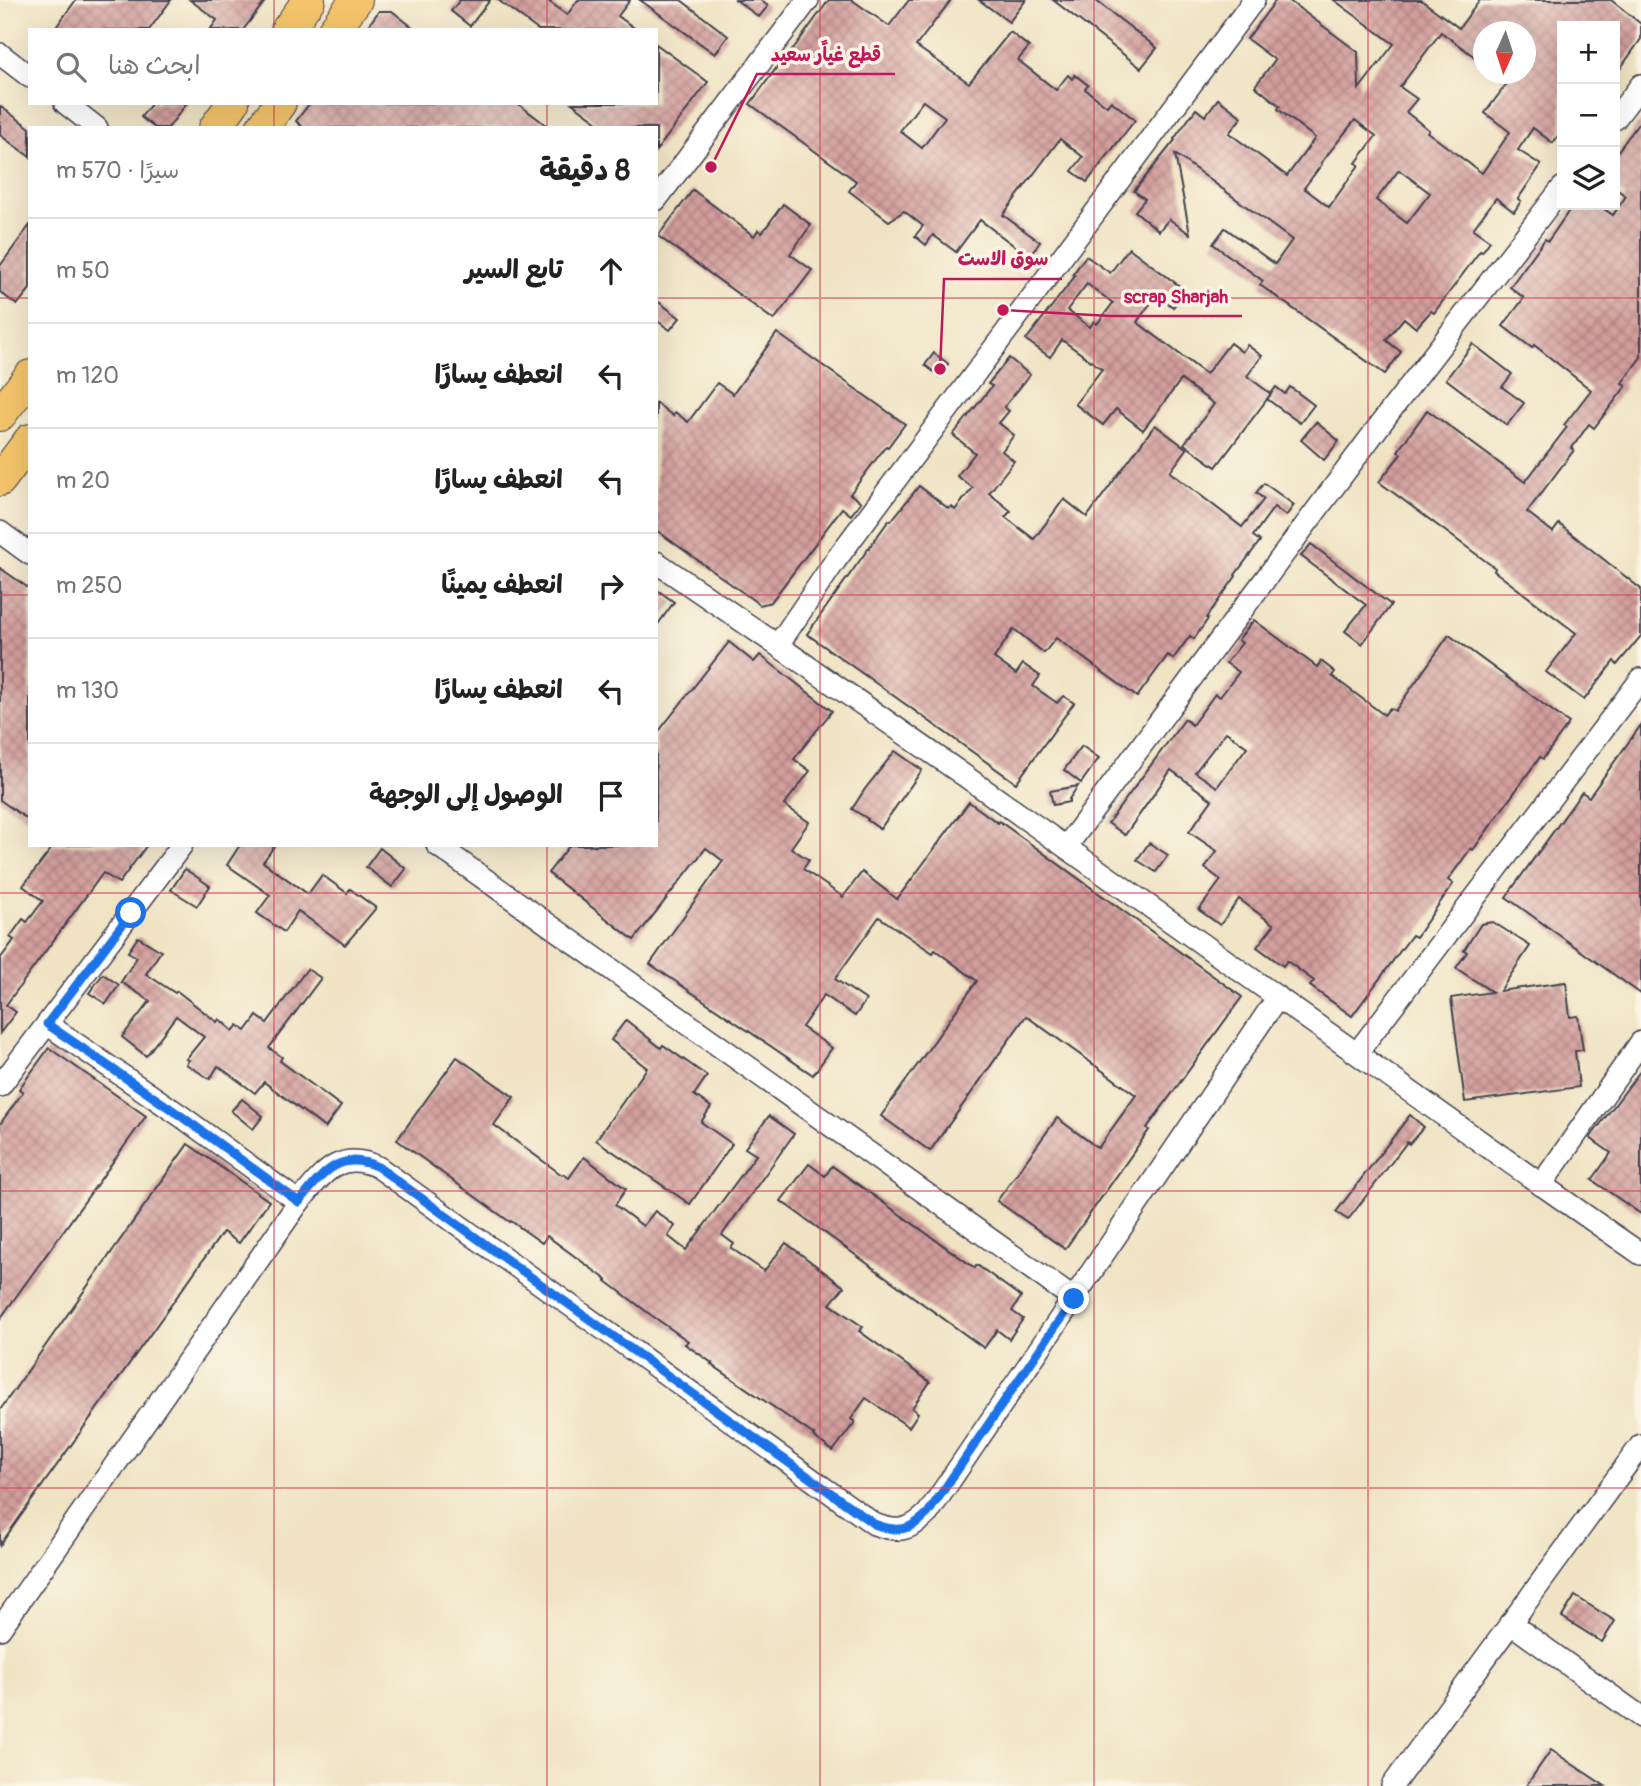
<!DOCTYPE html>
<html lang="ar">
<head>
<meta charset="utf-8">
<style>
  :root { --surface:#fff; --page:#f2f2f2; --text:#222; --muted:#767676; --line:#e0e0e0 }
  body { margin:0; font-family:Pangolin,"Playpen Sans Arabic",sans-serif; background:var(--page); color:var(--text); direction:rtl }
  .controls { position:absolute; right:21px; top:21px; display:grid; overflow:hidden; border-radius:0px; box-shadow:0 7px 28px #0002 }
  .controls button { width:63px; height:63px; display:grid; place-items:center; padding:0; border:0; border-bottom:2px solid var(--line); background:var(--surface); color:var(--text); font:35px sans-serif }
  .compass { position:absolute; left:1473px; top:21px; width:63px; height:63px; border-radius:50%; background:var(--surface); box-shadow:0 7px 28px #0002; rotate:183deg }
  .stop { position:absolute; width:21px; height:21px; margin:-16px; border:5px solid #1a73e8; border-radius:50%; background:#fff }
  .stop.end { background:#1a73e8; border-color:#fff; box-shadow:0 2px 7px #0008 }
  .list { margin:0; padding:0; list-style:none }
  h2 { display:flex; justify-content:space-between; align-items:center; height:91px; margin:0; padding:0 28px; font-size:30px }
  h2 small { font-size:23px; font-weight:400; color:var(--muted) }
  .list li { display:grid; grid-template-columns:46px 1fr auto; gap:21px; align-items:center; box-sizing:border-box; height:105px; padding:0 28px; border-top:2px solid var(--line) }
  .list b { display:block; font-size:26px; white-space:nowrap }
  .list em { font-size:23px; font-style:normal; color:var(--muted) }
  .icon { flex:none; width:38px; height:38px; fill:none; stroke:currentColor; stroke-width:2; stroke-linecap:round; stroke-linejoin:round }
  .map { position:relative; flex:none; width:1641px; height:1786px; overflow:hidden; direction:ltr }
  .search { position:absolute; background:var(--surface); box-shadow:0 7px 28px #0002; left:28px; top:28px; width:630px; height:77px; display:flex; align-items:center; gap:18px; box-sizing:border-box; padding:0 24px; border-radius:0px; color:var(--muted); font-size:26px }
  .panel { position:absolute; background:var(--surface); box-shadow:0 7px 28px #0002; left:28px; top:126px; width:630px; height:721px; border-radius:0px; direction:rtl }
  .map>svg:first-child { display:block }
  .building { fill:url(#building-cross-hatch); fill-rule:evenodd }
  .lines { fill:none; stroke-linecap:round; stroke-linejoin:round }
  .street-casing { stroke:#413f4f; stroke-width:24 }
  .primary-casing { stroke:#413f4f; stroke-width:34 }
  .street { stroke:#fff; stroke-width:21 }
  .primary { stroke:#f2c36a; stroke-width:32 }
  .route { stroke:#1a73e8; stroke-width:9 }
  .grid { fill:none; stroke:#d1495b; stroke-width:2; stroke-opacity:0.55 }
  .leader { fill:none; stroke:#c2185b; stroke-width:2.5 }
  .callout-dot { fill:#c2185b; stroke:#fcf5e5; stroke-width:2.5 }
  .callout-label { font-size:19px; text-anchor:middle; font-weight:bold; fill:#c2185b; stroke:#fcf5e5; stroke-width:7; stroke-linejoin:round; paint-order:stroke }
</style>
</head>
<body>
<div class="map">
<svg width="1641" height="1786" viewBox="0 0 1641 1786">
  <defs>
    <pattern id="building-cross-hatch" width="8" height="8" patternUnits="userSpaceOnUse" patternTransform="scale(1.75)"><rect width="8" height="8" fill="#d39e9c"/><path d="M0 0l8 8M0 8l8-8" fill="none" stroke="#ab8080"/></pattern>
  </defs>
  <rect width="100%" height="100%" fill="#fcf5e5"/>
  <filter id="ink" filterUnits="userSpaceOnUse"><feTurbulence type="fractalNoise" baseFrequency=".0143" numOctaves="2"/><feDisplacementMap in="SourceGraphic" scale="14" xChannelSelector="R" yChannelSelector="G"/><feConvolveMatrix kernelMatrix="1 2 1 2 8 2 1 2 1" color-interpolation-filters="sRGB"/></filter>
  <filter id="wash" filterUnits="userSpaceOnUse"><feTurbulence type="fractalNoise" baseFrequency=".00686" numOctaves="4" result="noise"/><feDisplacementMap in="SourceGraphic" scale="28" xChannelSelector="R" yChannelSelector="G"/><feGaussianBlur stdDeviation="1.57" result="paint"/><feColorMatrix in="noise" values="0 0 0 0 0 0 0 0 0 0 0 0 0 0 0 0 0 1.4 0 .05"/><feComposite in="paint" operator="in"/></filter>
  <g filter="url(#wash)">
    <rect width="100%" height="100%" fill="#efe3c3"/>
    <g id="blocks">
      <g class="building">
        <polygon points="76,0 171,0 149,30 54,30"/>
        <polygon points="190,0 266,0 243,30 210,30 217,20"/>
        <polygon points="460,0 490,0 470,26 451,11"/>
        <polygon points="498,0 547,0 567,15 578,0 630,0 618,16 637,30 538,30"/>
        <polygon points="640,0 681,0 728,36 715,54"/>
        <polygon points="736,0 760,0 768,6 759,17"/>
        <path d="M829 0H852L889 26 909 0H951L916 46 969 83 1010 32 1029 47 1018 60 1056 90 1068 75 1072 79 1075 75 1088 85 1085 89 1107 106 1111 101 1135 120 1087 182 1072 171 1083 157 1060 139 1003 215 1040 242 1029 257 980 220 956 252 933 235 926 245 915 236 923 226 904 211 889 221 849 191 856 181 750 104 783 59 785 60ZM923 101 945 117 922 148 900 131Z"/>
        <polygon points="979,0 1026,0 1009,22"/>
        <polygon points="1053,0 1095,0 1157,48 1141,68"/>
        <path d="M1276 0H1288L1358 52 1359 89 1394 44 1334 0H1421L1459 28 1480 0H1611L1641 24V39L1615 76V26H1562V130L1553 143 1533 128 1518 150 1541 165 1518 199 1521 201 1514 212 1496 198 1473 229 1490 241 1482 252 1480 251 1434 313 1431 311 1416 328 1404 318 1386 340 1401 352 1385 374 1260 285 1263 281 1213 244 1225 228 1275 264 1292 240 1175 154 1190 234 1169 219 1159 231 1135 211 1145 199 1134 191 1175 140 1174 139 1196 109 1205 116 1218 99 1242 117 1229 133 1287 176 1315 138 1278 109 1280 106 1255 86 1275 60 1247 39ZM1441 32 1483 63V32H1525V74H1497L1508 82 1485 113 1510 132 1482 173 1427 132 1429 130 1406 112 1417 99 1400 87ZM1355 120 1376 136 1356 163 1359 165 1329 207 1304 188 1322 164 1321 163ZM1399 170 1430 193 1407 223 1376 200Z"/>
        <polygon points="379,11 392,11 416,30 365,30"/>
        <polygon points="656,44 708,82 656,151 656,128 606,128 572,103 656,103"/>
        <polygon points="152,103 187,103 168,128 155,128 141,117"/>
        <polygon points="310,103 517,103 550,128 304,128 296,121"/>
        <polygon points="0,106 30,128 30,157 0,135"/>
        <polygon points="1641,120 1641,357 1622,383 1626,386 1594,428 1589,424 1572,448 1574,450 1527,512 1553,532 1559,524 1641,589 1641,636 1617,665 1614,661 1584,700 1546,672 1576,633 1494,571 1495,568 1379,482 1401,454 1398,451 1427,410 1525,482 1567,427 1564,425 1591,390 1534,345 1532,348 1503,326 1524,298 1510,287 1545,239 1548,241 1573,205 1598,205 1613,215 1626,196 1615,188 1615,155"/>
        <polygon points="693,190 754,236 758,230 762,233 783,204 811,225 790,254 812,270 774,320 658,236"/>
        <polygon points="30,225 30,289 17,305 0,292 0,266"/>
        <path d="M1129 248 1186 291 1173 307 1160 297 1158 299 1155 297 1137 322 1206 374 1230 343 1242 352 1247 345 1262 356 1247 376 1271 394 1216 467 1184 444 1214 404 1181 380 1143 430 1116 409 1103 425 1075 404 1102 369 1062 340 1050 357 1026 340 1075 276 1073 274 1086 256 1110 273ZM1087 284 1113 303 1097 324 1094 321 1090 327 1067 310Z"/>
        <polygon points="656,300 680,318 670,330 656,320"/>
        <polygon points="777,333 905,424 888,447 886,446 850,494 861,502 851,515 842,508 771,602 760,605 656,530 656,403 673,416 675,412 688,422 717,383 733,394"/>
        <polygon points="1473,344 1512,374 1502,387 1524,403 1507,425 1446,379"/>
        <polygon points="934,353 948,364 939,376 925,365"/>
        <polygon points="1009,358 1030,375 1004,407 1009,411 999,423 1014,435 1002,451 1014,461 989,493 1011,511 1005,517 1034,539 1064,499 1087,517 1155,425 1187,449 1170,472 1242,527 1264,499 1256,493 1264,483 1294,505 1286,516 1274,507 1253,536 1260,541 1235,575 1236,576 1206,618 1208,619 1194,639 1190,636 1173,659 1168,655 1137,697 1056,638 1044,653 1014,629 994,658 1016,674 1023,664 1040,676 1033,686 1057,703 1063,696 1074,703 1016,783 807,634 889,520 891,521 919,486 949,509 951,506 955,510 973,488 957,476 975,453 953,435 992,386 988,384"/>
        <polygon points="1276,387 1285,394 1290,387 1314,405 1300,423 1267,399"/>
        <polygon points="1316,422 1339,441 1324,460 1301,440"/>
        <polygon points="1311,544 1391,605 1362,644 1345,631 1366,605 1301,556"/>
        <polygon points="0,568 30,589 30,821 0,800"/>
        <polygon points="656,589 674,602 656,627"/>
        <path d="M1254 620 1317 667 1321 661 1335 672 1332 676 1384 715 1390 708 1395 711 1449 635 1569 723 1543 759 1540 757 1473 850 1471 848 1448 880 1453 884 1416 937 1412 935 1352 1016 1310 986 1314 981 1287 961 1283 966 1257 947 1274 925 1239 899 1220 925 1199 910 1221 880 1205 868 1217 851 1189 832 1212 800 1171 770 1125 835 1108 823 1185 719 1192 725 1215 694 1220 697 1239 672 1226 663 1242 643 1238 640ZM1226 732 1247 747 1217 787 1195 772Z"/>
        <polygon points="729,642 754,662 760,655 832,711 794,759 810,771 784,805 809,822 791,848 809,860 803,869 843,897 862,872 897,899 969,802 998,823 999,821 1242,997 1147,1128 1149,1130 1065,1249 997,1201 1057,1118 1098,1148 1136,1095 1026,1016 930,1151 881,1116 977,981 935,950 933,953 879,917 835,979 866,1000 855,1016 824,995 802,1027 832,1048 813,1075 650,964 723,861 706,848 634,940 548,873 570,845 656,845 656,735"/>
        <polygon points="1641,725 1641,994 1506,897 1582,792 1589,797"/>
        <polygon points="1082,746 1099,758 1081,783 1064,770"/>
        <polygon points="895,751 922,770 880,829 867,820 868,819 852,809 865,789"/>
        <polygon points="1078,786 1069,799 1069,802 1053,805 1050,791"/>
        <polygon points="1149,843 1168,855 1156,872 1137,860"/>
        <polygon points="54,845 147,845 119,883 103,873 6,1005 16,1012 0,1033 0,959 14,940 10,937 23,919 27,922 43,901 23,886"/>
        <polygon points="240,845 275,845 263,862 308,894 322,875 347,893 350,889 376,908 345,945 298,911 284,932 257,913 270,895 227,865"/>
        <polygon points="380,848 406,869 392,887 366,867"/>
        <polygon points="185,869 210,886 197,906 171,890"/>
        <polygon points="1493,922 1530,946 1500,991 1566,982 1570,1017 1578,1016 1583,1050 1575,1051 1579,1087 1465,1102 1451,998 1492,992 1456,968 1467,952 1464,950 1481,924"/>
        <polygon points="138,937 161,951 146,974 175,993 177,991 217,1022 219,1019 233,1031 238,1025 246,1031 257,1016 267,1023 307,969 321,978 269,1048 282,1057 280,1061 341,1106 325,1128 264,1082 255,1093 218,1066 210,1079 186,1064 189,1060 186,1059 204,1037 176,1016 146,1056 122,1037 150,1001 121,982 137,957 128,952"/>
        <polygon points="103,974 119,985 106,1004 89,993"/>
        <polygon points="626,1020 661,1048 663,1045 707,1076 694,1095 711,1107 701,1122 732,1144 690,1204 596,1140 647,1068 611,1040"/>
        <polygon points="49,1048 146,1116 0,1319 0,1124 23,1092 19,1089"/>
        <polygon points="457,1057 514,1097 494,1125 562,1175 563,1174 569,1178 584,1157 626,1189 615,1205 643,1226 655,1211 675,1226 668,1236 686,1250 756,1155 745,1148 769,1116 794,1134 722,1235 734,1244 731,1248 764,1271 786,1243 844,1287 830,1304 863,1327 859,1331 930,1382 912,1408 918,1413 909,1427 866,1398 851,1419 855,1422 833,1451 813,1436 814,1435 711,1364 712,1363 685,1344 688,1341 651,1315 606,1281 607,1280 547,1236 542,1243 511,1221 510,1222 397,1140"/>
        <polygon points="1641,1070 1641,1214 1592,1180 1611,1153 1590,1138"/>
        <polygon points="242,1099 263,1116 253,1129 231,1111"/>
        <polygon points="1410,1115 1424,1127 1409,1144 1407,1142 1348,1220 1336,1212"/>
        <polygon points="188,1144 269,1201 239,1243 223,1232 0,1545 0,1410"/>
        <polygon points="809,1164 825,1176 832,1166 975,1268 977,1265 1021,1297 1012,1311 1023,1319 1009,1339 997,1330 984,1348 781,1201"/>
        <polygon points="1575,1596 1615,1621 1602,1642 1562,1617"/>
        <polygon points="1551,1750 1605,1786 1526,1786"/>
      </g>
    </g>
  </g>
  <g filter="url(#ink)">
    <use href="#blocks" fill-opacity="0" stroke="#413f4f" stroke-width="2"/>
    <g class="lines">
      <g class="street-casing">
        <g id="street">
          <polyline points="0,54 30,77"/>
          <polyline points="65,103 97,128"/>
          <polyline points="1615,119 1641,85"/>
          <polyline points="656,200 808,0"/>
          <polyline points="0,532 30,554"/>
          <path d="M656 562C866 705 1073 852 1280 999 1400 1084 1520 1171 1641 1254"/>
          <polyline points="778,645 835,561 1254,0"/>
          <polyline points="437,845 1074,1299"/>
          <polyline points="1066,847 1388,414 1562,188"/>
          <polyline points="47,1024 181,1116 299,1202"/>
          <polyline points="1357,1053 1641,679"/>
          <polyline points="0,1086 182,845"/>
          <polyline points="1541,1185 1641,1042"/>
          <polyline points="1510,1623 1641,1717"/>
          <path d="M0 1629 299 1202C323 1174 338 1149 378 1167L874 1524C898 1533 910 1531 928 1513L1278 997"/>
          <polyline points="1392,1786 1641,1445"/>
        </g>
      </g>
      <g class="primary-casing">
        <g id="primary">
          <polyline points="287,30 309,0"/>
          <polyline points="334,30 356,0"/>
          <polyline points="215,128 233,103"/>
          <polyline points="262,128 280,103"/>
          <polyline points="0,415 30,376"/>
          <polyline points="0,480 30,440"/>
        </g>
      </g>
      <use href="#street" class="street"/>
      <use href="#primary" class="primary"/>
    </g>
  </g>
  <g class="lines" filter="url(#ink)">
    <path class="route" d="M131 913 47 1024 181 1116 299 1202C323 1174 338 1149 378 1167L874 1524C898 1533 910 1531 928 1513L1074 1299"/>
  </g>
  <path class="grid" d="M274 0V30M547 0V30M820 0V1786M1094 0V1786M1368 0V1786M274 103V128M547 103V128M0 298H30M656 298H1641M0 595H30M656 595H1641M274 845V1786M547 845V1786M0 893H1641M0 1191H1641M0 1488H1641"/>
  <path class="leader" d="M711 167L757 74H895M940 369L944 279H1062M1003 310L1110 316H1242"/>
  <g class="callout-dot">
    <circle cx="711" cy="167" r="7"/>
    <circle cx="940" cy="369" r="7"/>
    <circle cx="1003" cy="310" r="7"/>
  </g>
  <g class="callout-label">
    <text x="826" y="61">قطع غياًًر سعيد</text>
    <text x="1003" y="265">سوق الاست</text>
    <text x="1176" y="303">scrap Sharjah</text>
  </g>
</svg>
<div class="controls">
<button>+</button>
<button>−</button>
<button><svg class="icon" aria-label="layers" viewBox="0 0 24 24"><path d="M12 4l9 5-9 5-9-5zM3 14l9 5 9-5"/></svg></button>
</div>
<svg class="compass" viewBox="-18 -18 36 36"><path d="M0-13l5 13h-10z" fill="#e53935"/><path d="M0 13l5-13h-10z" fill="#767676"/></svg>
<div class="stop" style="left:131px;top:913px"></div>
<div class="stop end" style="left:1074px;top:1299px"></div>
<div class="search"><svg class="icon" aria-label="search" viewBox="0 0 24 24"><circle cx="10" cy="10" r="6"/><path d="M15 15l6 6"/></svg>ابحث هنا</div>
<section class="panel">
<h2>8 دقيقة<small>سيرًا · 570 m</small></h2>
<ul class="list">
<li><svg class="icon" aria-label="ahead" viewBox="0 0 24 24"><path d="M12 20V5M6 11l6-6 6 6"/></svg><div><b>تابع السير</b></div><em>50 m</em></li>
<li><svg class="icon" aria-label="left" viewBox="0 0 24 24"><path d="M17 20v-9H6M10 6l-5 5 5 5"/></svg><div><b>انعطف يسارًا</b></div><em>120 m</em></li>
<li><svg class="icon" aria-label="left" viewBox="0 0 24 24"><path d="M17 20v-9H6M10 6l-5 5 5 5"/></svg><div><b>انعطف يسارًا</b></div><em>20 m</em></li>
<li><svg class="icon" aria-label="right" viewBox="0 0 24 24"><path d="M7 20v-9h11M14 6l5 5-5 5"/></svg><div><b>انعطف يمينًا</b></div><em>250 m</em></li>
<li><svg class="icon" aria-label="left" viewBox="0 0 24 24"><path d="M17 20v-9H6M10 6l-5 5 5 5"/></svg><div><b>انعطف يسارًا</b></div><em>130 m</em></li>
<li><svg class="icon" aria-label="arrive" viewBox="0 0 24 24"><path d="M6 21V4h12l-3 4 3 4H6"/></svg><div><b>الوصول إلى الوجهة</b></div></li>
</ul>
</section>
</div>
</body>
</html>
